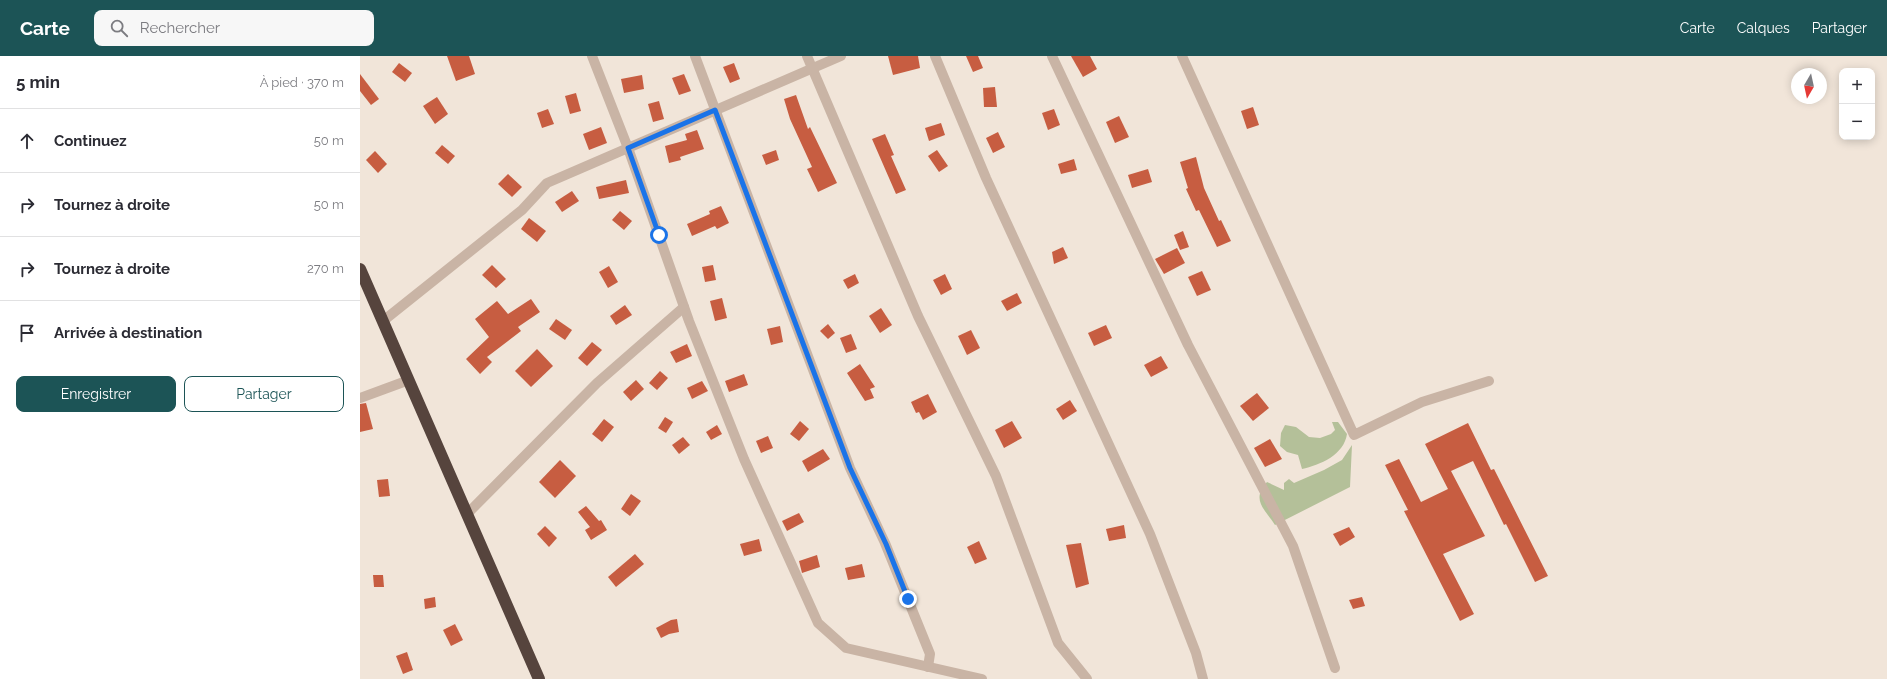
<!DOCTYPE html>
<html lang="fr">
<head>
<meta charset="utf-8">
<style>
  :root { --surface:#fff; --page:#f7f7f7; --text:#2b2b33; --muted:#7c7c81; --line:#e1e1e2; --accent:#1c5456 }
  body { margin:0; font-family:Raleway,sans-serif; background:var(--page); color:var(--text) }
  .controls { position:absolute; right:12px; top:12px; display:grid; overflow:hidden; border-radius:8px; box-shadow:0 2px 10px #0003 }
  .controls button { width:36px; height:36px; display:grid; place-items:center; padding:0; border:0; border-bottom:1px solid var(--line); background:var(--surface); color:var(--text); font:20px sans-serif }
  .compass { position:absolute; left:1431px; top:12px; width:36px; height:36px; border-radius:50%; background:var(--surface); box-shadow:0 2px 10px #0003; rotate:189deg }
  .stop { position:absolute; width:12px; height:12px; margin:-9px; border:3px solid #1a73e8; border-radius:50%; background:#fff }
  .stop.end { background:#1a73e8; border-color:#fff; box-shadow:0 1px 4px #0008 }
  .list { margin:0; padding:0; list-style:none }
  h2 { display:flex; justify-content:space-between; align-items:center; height:52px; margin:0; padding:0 16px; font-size:17px }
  h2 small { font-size:13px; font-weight:400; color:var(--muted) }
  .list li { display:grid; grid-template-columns:26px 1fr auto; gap:12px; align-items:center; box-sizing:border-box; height:64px; padding:0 16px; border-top:1px solid var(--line) }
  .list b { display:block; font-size:15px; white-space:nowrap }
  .list em { font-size:13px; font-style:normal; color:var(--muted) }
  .actions { display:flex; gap:8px; padding:12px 16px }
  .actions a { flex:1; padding:9px 0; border:1px solid var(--accent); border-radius:8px; text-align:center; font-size:14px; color:var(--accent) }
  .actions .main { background:var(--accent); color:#fff }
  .icon { flex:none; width:22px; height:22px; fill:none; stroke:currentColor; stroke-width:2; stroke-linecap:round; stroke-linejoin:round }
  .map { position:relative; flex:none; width:1527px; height:623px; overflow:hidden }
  header { display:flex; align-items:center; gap:24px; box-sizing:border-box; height:56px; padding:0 20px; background:var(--accent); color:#fff }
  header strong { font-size:19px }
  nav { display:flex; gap:22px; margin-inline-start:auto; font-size:14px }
  .search { width:280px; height:36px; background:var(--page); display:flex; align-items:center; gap:10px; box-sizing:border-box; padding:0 14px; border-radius:8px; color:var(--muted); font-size:15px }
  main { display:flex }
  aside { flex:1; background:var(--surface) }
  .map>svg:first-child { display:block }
  .green { fill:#b4c099 }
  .building { fill:#c75d41 }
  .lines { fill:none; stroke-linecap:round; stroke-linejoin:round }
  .minor { stroke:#c9b4a5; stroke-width:10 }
  .highway { stroke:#56443d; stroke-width:12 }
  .route { stroke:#1a73e8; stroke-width:5 }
</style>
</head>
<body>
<header>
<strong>Carte</strong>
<div class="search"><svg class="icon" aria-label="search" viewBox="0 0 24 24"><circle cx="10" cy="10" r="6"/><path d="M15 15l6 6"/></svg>Rechercher</div>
<nav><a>Carte</a><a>Calques</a><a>Partager</a></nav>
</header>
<main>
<aside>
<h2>5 min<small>À pied · 370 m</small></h2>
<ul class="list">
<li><svg class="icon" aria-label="ahead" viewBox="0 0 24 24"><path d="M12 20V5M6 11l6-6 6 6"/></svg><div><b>Continuez</b></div><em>50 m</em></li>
<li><svg class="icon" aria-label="right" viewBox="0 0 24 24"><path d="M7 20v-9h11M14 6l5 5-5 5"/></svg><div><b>Tournez à droite</b></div><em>50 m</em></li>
<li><svg class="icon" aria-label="right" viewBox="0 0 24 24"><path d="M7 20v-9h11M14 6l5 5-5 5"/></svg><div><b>Tournez à droite</b></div><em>270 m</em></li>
<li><svg class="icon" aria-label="arrive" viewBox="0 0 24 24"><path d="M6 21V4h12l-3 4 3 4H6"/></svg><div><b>Arrivée à destination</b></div></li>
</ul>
<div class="actions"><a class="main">Enregistrer</a><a>Partager</a></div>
</aside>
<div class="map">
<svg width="1527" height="623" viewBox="0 0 1527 623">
  <rect width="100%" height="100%" fill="#f1e5d9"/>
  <g class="green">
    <path d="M972 366H978L987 378C984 399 960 409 942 413L938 399 927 396 920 390 921 377 925 369 936 371 949 381 960 382 971 378 975 374Z"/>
    <path d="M992 389 990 431 915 469C904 452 891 444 907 426L924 434V427L929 423 934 427 964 414 982 404Z"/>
  </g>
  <g class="building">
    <polygon points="87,0 109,0 115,18 96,25"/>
    <polygon points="528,0 558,0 560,12 533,19"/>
    <polygon points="606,0 618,0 623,12 613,16"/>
    <polygon points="711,0 730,0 737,13 723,21"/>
    <polygon points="39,7 52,17 45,26 32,16"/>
    <polygon points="374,7 380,23 370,27 363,11"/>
    <polygon points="0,18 19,43 11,49 0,35"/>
    <polygon points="324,18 331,35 319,39 312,22"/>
    <polygon points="282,19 284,33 264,37 261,23"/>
    <polygon points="635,31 637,51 624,51 623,32"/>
    <polygon points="216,37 221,55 210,58 205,40"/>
    <polygon points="436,39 448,73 450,71 477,127 458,136 447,113 452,111 430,63 424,43"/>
    <polygon points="77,41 88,58 75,68 63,50"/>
    <polygon points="299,45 304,63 293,66 288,48"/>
    <polygon points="893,51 899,69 887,73 881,55"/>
    <polygon points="188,53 194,68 182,72 177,57"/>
    <polygon points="694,53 700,69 688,74 682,57"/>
    <polygon points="759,60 769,81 755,87 746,66"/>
    <polygon points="581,67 585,79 569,85 565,72"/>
    <polygon points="241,71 247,87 229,94 223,78"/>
    <polygon points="337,74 344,93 320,101 321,104 309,107 305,90 327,84 325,78"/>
    <polygon points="638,76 645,91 633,97 626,82"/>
    <polygon points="525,78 534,99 531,100 546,134 536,138 512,83"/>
    <polygon points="82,89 95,100 88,108 75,97"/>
    <polygon points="416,94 419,104 406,109 402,99"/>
    <polygon points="577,94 588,110 579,116 568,100"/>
    <polygon points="15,95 27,108 18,117 6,104"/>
    <polygon points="836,101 844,132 859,165 861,164 871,185 857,191 839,154 836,155 826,133 828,132 820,106"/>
    <polygon points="714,103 717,114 701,118 698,108"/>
    <polygon points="788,113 792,126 772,132 768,119"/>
    <polygon points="148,118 162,131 152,141 138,128"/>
    <polygon points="266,124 269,137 239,143 236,131"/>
    <polygon points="212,135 219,145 202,156 195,146"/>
    <polygon points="361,150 369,167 357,173 355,170 332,180 327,168 350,158 349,155"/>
    <polygon points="260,155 272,165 264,174 252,164"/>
    <polygon points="169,162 186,175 177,186 161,173"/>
    <polygon points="823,175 829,191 820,194 814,179"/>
    <polygon points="703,191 708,202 694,208 692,196"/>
    <polygon points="817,192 825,207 804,218 795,203"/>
    <polygon points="132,209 146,223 136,232 122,219"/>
    <polygon points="353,209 356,224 345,226 342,211"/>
    <polygon points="249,210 258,226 248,232 239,216"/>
    <polygon points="842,215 851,234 837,240 828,221"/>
    <polygon points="495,218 499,227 488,233 483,224"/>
    <polygon points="585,218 592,233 581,239 573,224"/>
    <polygon points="657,237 662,247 647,255 641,245"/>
    <polygon points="362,242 367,262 355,265 350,245"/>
    <polygon points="171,243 180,256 158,271 161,275 127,301 132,306 120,318 106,303 129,281 115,263 137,245 148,258"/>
    <polygon points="265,249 272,259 256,269 250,260"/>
    <polygon points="521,252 532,269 520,277 509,260"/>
    <polygon points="196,263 212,274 205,284 189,273"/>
    <polygon points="468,268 475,277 468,283 460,275"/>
    <polygon points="746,269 752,282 734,290 728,277"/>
    <polygon points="420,270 423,286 411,289 407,273"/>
    <polygon points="611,274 620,292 607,299 598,280"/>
    <polygon points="491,278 497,293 486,297 480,282"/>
    <polygon points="232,286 242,294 227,310 218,302"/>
    <polygon points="327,288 332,300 316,307 310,296"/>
    <polygon points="177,293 193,310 171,331 155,315"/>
    <polygon points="801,300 808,312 791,321 784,309"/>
    <polygon points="500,308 515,331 510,333 514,342 505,345 487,317"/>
    <polygon points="300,315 308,322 297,334 289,327"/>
    <polygon points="384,318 388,329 369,336 365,325"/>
    <polygon points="276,324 284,333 271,345 263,336"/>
    <polygon points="342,325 348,335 332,343 327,332"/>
    <polygon points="897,337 909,352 893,365 880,350"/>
    <polygon points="568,338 577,356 563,364 559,356 556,357 551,346"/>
    <polygon points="710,344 717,355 703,364 696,353"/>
    <polygon points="6,347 13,373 0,376 0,348"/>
    <polygon points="305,361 313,366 306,377 298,372"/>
    <polygon points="244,363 254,371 242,386 232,378"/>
    <polygon points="440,365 449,373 439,385 430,378"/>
    <polygon points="652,365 662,382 644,392 635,374"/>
    <polygon points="1108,367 1131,414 1134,413 1188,520 1175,526 1146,468 1144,469 1113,405 1091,415 1125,480 1083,498 1114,558 1100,565 1044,455 1048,454 1025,409 1039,403 1061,446 1088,433 1065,388"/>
    <polygon points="357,369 362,378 351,384 346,376"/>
    <polygon points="408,380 413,392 401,397 396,385"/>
    <polygon points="323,381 330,389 319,398 312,389"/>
    <polygon points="910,383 922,403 905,411 894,392"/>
    <polygon points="463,393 470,403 448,416 442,405"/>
    <polygon points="200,404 216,420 195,442 179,426"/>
    <polygon points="28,423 30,440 19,441 17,424"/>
    <polygon points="271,438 281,445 270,460 261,453"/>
    <polygon points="226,450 239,465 241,464 247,474 231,484 225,474 230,471 218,456"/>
    <polygon points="439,457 444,466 427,475 422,465"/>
    <polygon points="764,469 766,482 749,485 746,473"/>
    <polygon points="185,470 197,482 189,491 177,478"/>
    <polygon points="989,471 995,481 980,490 973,478"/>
    <polygon points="399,483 402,495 384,500 380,488"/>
    <polygon points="619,485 627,503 615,508 607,491"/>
    <polygon points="721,487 729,528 716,532 706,489"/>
    <polygon points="275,498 284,508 256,531 248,521"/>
    <polygon points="457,499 460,511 442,517 439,505"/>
    <polygon points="502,508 505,521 488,524 485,512"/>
    <polygon points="13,519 23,519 24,531 14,531"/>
    <polygon points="75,541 76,551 65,553 64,543"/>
    <polygon points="1002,541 1005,550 993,553 989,544"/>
    <polygon points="317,563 319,576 309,578 301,582 296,572 311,564"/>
    <polygon points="95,568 103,584 91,590 83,574"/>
    <polygon points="47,596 53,614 43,618 36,600"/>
  </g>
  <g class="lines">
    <g class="minor">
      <polyline points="232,0 268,92 329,265 384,403 458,567 486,592 622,623"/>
      <polyline points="335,0 490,412 525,487 570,598 568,611"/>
      <polyline points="447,0 558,260 636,420 698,587 727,623"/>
      <polyline points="575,0 626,122 790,478 836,597 843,623"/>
      <polyline points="692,0 828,289 933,490 975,612"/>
      <polyline points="822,0 994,379 1062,346 1129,325"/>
      <polyline points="23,265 162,154 187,127 481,0"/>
      <polyline points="0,342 49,324"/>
      <polyline points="107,458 237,327 324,251"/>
    </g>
    <polyline class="highway" points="0,213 179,623"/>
  </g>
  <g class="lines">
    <polyline class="route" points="299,179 268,92 355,54 490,412 526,488 548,543"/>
  </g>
</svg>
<div class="controls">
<button>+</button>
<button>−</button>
</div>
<svg class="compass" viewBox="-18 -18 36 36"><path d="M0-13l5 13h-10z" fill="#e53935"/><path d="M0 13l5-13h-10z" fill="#7c7c81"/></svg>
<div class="stop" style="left:299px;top:179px"></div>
<div class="stop end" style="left:548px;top:543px"></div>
</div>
</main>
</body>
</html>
